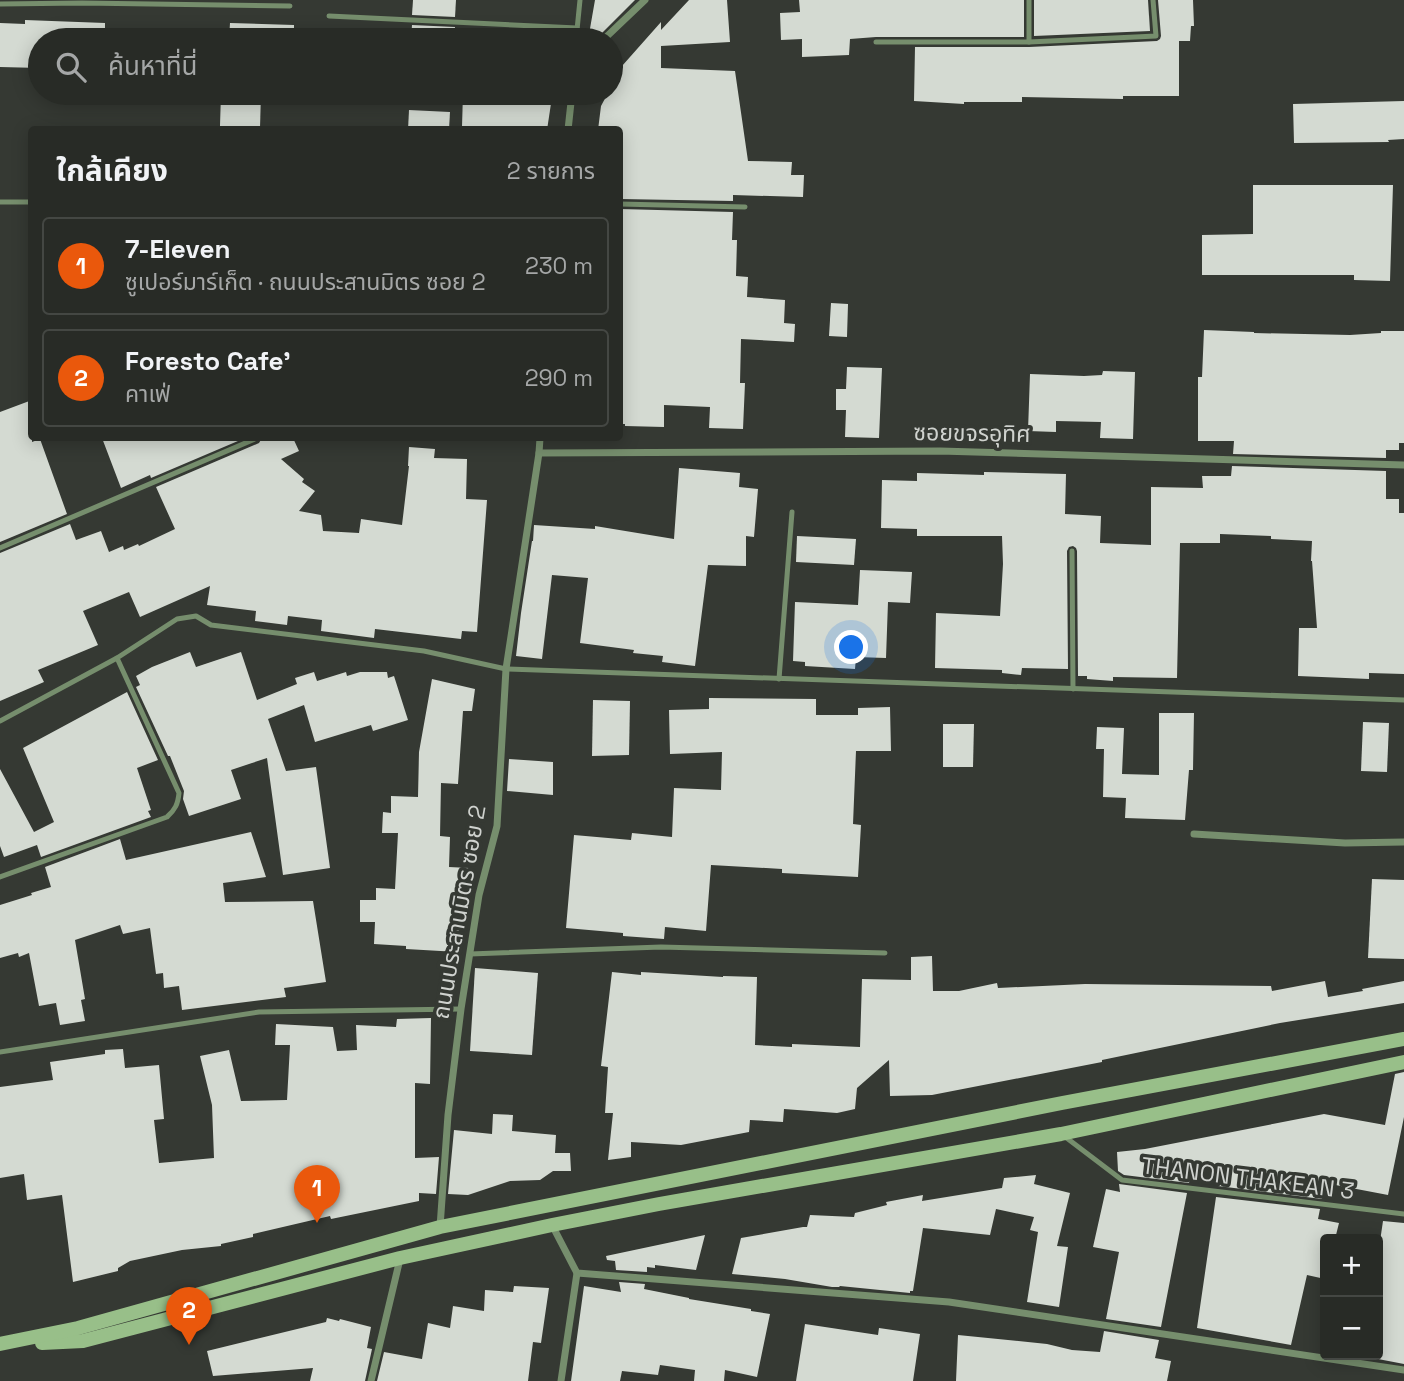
<!DOCTYPE html>
<html lang="th">
<head>
<meta charset="utf-8">
<style>
  :root { --surface:#282b26; --page:#30332e; --text:#f1f3f6; --muted:#a5a7a7; --line:#444743; --accent:#ea580c }
  body { margin:0; font-family:"Space Grotesk","Noto Sans Thai",sans-serif; background:var(--page); color:var(--text) }
  .controls { position:absolute; right:21px; bottom:21px; display:grid; overflow:hidden; border-radius:7px; box-shadow:0 4px 18px #0003 }
  .controls button { width:63px; height:63px; display:grid; place-items:center; padding:0; border:0; border-bottom:2px solid var(--line); background:var(--surface); color:var(--text); font:35px sans-serif }
  .you { position:absolute; left:852px; top:648px; width:24px; height:24px; margin:-18px; border:5px solid #fff; border-radius:50%; background:#1a73e8; box-shadow:0 0 0 10px #1a73e833 }
  .badge { display:grid; place-items:center; width:46px; height:46px; border-radius:50%; background:var(--accent); color:#fff; font-size:23px; font-weight:700 }
  .pin { position:absolute; translate:-50% -58px; filter:drop-shadow(0 2px 4px #0008) }
  .pin::after { content:''; position:absolute; top:37px; width:24px; height:21px; background:inherit; clip-path:polygon(0 0,100% 0,50% 100%) }
  .list { margin:0; padding:0; list-style:none }
  h2 { display:flex; justify-content:space-between; align-items:center; height:91px; margin:0; padding:0 28px; font-size:30px }
  h2 small { font-size:23px; font-weight:400; color:var(--muted) }
  .list li { display:grid; grid-template-columns:46px 1fr auto; gap:21px; align-items:center; box-sizing:border-box; height:98px; margin:0 14px 14px; padding:0 14px; border:2px solid var(--line); border-radius:7px }
  .list b { display:block; font-size:26px; white-space:nowrap }
  .list p { margin:0; font-size:23px; white-space:nowrap; color:var(--muted) }
  .list em { font-size:23px; font-style:normal; color:var(--muted) }
  .icon { flex:none; width:38px; height:38px; fill:none; stroke:currentColor; stroke-width:2; stroke-linecap:round; stroke-linejoin:round }
  .map { position:relative; flex:none; width:1404px; height:1381px; overflow:hidden }
  .search { position:absolute; background:var(--surface); box-shadow:0 4px 18px #0003; left:28px; top:28px; width:595px; height:77px; display:flex; align-items:center; gap:18px; box-sizing:border-box; padding:0 24px; border-radius:38px; color:var(--muted); font-size:26px }
  .panel { position:absolute; background:var(--surface); box-shadow:0 4px 18px #0003; left:28px; top:126px; width:595px; height:315px; border-radius:7px }
  .map>svg:first-child { display:block }
  .building { fill:#d4dad2 }
  .lines { fill:none; stroke-linecap:round; stroke-linejoin:round }
  .service { stroke:#768e6d; stroke-width:5 }
  .minor { stroke:#768e6d; stroke-width:7 }
  .secondary { stroke:#98bf89; stroke-width:14 }
  .labels { text-anchor:middle; dominant-baseline:central; stroke-width:7; stroke-linejoin:round; paint-order:stroke }
  .street-label { font-size:23px; fill:#cfd2ce; stroke:#353933 }
</style>
</head>
<body>
<div class="map">
<svg width="1404" height="1381" viewBox="0 0 1404 1381">
  <rect width="100%" height="100%" fill="#353933"/>
  <g class="building">
    <polygon points="413,0 456,0 455,17 412,15"/>
    <polygon points="595,0 635,0 599,36 597,40 588,40"/>
    <polygon points="689,0 727,0 730,42 661,46 661,68 735,71 748,161 792,162 791,175 804,175 803,197 733,195 733,201 620,199 620,130 598,130 601,106 608,93 611,93 611,82 623,67 622,66 661,22 661,30"/>
    <polygon points="799,0 1024,0 1024,37 876,37 850,39 849,55 802,57 802,39 781,40 780,13 800,12"/>
    <polygon points="1034,0 1148,0 1150,31 1034,36"/>
    <polygon points="1158,0 1193,0 1194,26 1191,26 1190,41 1179,41 1179,96 1123,96 1123,99 1022,97 1022,102 964,102 964,104 914,101 915,47 1029,47 1157,41 1160,39 1161,36"/>
    <polygon points="25,20 105,23 105,40 40,40 40,68 0,67 0,23 25,24"/>
    <polygon points="230,23 294,25 294,40 229,40"/>
    <polygon points="412,25 455,27 454,40 411,40"/>
    <polygon points="221,93 261,93 260,128 220,126"/>
    <polygon points="463,93 524,93 552,97 547,130 462,127"/>
    <polygon points="1404,101 1404,139 1388,140 1389,142 1294,143 1293,104"/>
    <polygon points="409,110 450,112 449,130 408,130"/>
    <polygon points="1253,185 1393,185 1390,281 1354,280 1354,275 1202,275 1202,235 1253,234"/>
    <polygon points="620,209 733,212 732,240 737,240 736,276 748,277 747,297 785,300 784,323 795,324 794,342 741,339 740,383 745,383 743,429 709,428 710,407 664,405 664,427 625,426 625,424 620,424"/>
    <polygon points="831,303 848,304 847,337 829,336"/>
    <polygon points="1204,330 1254,332 1254,333 1350,335 1381,333 1381,331 1404,331 1404,443 1399,443 1399,450 1386,450 1386,458 1233,454 1234,441 1198,441 1198,377 1202,377"/>
    <polygon points="847,367 882,368 879,438 845,437 846,410 836,410 836,389 846,389"/>
    <polygon points="1103,371 1135,372 1133,439 1100,438 1101,422 1056,421 1056,432 1028,431 1030,374 1084,376 1102,375"/>
    <polygon points="32,400 32,442 40,439 67,514 0,542 0,412"/>
    <polygon points="102,438 245,438 151,478 150,475 121,488"/>
    <polygon points="262,438 293,438 299,451 281,459 304,479 302,482 315,491 299,511 321,515 323,531 359,533 361,519 402,525 409,466 408,466 409,447 435,449 434,458 467,459 466,499 487,500 477,632 462,631 461,639 375,629 374,638 321,631 322,620 288,616 287,625 255,621 256,611 207,605 210,586 140,617 129,592 83,611 98,645 38,670 44,682 0,701 0,553 70,524 76,540 101,531 109,552 123,546 124,550 138,544 139,546 175,529 156,487 259,443"/>
    <polygon points="1232,466 1386,471 1386,499 1399,499 1399,513 1404,513 1404,674 1369,673 1369,679 1298,676 1299,628 1317,628 1312,561 1311,561 1312,541 1271,539 1271,536 1220,534 1220,543 1180,543 1177,678 1113,677 1113,681 1087,679 1087,676 1078,676 1077,551 1076,548 1073,546 1069,547 1067,551 1068,669 1022,668 1021,675 1002,673 1002,670 935,668 936,613 1000,616 1003,564 1002,536 917,536 917,529 881,528 882,480 917,481 917,473 984,475 984,472 1066,474 1065,514 1101,516 1100,543 1151,545 1151,487 1203,488 1202,476 1231,476"/>
    <polygon points="679,468 740,473 739,487 758,489 754,537 746,536 746,566 708,565 695,666 662,662 663,656 633,653 634,650 580,643 588,578 552,575 542,659 516,656 521,613 532,541 533,541 534,525 595,529 595,526 674,539"/>
    <polygon points="797,536 856,539 854,565 796,562"/>
    <polygon points="860,570 912,572 910,603 888,602 886,658 856,657 855,669 805,666 805,662 793,661 795,602 858,605"/>
    <polygon points="190,652 196,667 241,652 257,700 297,684 295,678 314,672 317,681 346,672 347,676 360,672 387,672 388,678 394,676 408,720 373,731 371,725 315,742 304,705 268,719 286,771 316,767 330,868 283,875 267,758 231,770 241,799 189,816 183,799 184,791 170,756 168,756 136,687 140,685 136,676 152,667"/>
    <polygon points="432,679 475,689 472,711 463,711 458,784 441,783 440,836 450,837 449,867 469,868 468,887 461,887 458,952 406,949 406,946 374,944 375,922 360,922 360,900 376,900 376,888 395,889 398,833 382,833 383,812 391,813 391,796 418,797 419,752"/>
    <polygon points="127,692 158,760 137,768 151,810 148,811 151,817 41,857 37,845 4,857 0,846 0,769 34,832 54,822 23,748"/>
    <polygon points="709,698 816,699 816,715 858,715 858,708 890,707 891,751 856,751 853,824 861,825 858,877 782,873 782,869 711,865 706,931 665,927 664,939 623,936 623,933 566,928 574,835 631,840 632,833 672,837 674,788 721,790 722,752 670,754 669,710 709,709"/>
    <polygon points="593,700 630,701 629,755 592,756"/>
    <polygon points="1159,713 1194,713 1193,770 1189,770 1185,820 1125,818 1126,798 1103,797 1104,749 1096,749 1097,727 1124,728 1122,774 1159,775"/>
    <polygon points="1363,722 1389,723 1387,772 1361,771"/>
    <polygon points="943,724 974,724 973,767 943,767"/>
    <polygon points="509,759 553,762 553,795 507,791"/>
    <polygon points="251,832 266,877 223,883 225,902 313,901 326,982 284,988 286,997 182,1010 179,986 164,988 163,973 156,974 150,928 123,934 120,925 75,940 85,999 81,1000 85,1021 60,1025 56,1003 39,1006 29,953 19,957 18,953 0,958 0,905 32,895 31,893 51,887 45,867 120,839 126,860"/>
    <polygon points="1372,879 1404,880 1404,959 1368,958"/>
    <polygon points="932,956 933,991 959,991 997,983 998,988 1085,984 1271,986 1272,991 1325,981 1328,997 1363,991 1362,989 1404,981 1404,1003 1280,1023 1102,1060 1102,1062 932,1095 890,1096 889,1060 857,1088 855,1109 837,1113 784,1109 783,1122 750,1120 749,1132 681,1145 631,1142 631,1157 608,1160 613,1113 605,1113 608,1067 601,1066 612,972 641,975 641,972 723,977 723,976 757,977 755,1045 792,1047 792,1044 860,1047 862,979 911,980 911,957"/>
    <polygon points="475,968 538,973 532,1055 470,1051"/>
    <polygon points="431,1018 430,1084 415,1083 415,1158 439,1157 436,1194 419,1193 419,1201 331,1219 330,1216 253,1234 253,1237 221,1244 221,1246 182,1250 130,1261 118,1268 118,1271 73,1282 62,1195 27,1200 24,1174 0,1178 0,1087 53,1080 50,1062 105,1054 105,1050 123,1049 125,1068 159,1065 164,1119 154,1120 159,1163 214,1158 212,1105 200,1056 229,1050 241,1101 287,1100 290,1045 275,1045 276,1024 333,1027 337,1051 357,1050 356,1025 396,1027 397,1019"/>
    <polygon points="1404,1072 1404,1117 1388,1195 1325,1183 1322,1199 1218,1186 1220,1170 1192,1165 1189,1183 1124,1175 1118,1171 1117,1152 1145,1149 1324,1114 1385,1125 1395,1074"/>
    <polygon points="493,1114 513,1115 512,1131 556,1135 555,1153 570,1153 571,1171 553,1171 540,1180 510,1181 468,1195 448,1194 454,1130 492,1134"/>
    <polygon points="1036,1175 1034,1184 1070,1193 1057,1246 1068,1247 1059,1307 1027,1302 1038,1232 1030,1230 1034,1217 996,1209 990,1235 923,1228 913,1291 910,1291 910,1293 840,1286 839,1287 832,1287 785,1279 732,1274 741,1238 803,1227 807,1227 810,1215 854,1217 855,1213 887,1205 886,1202 923,1195 922,1201 1002,1188 1004,1178"/>
    <polygon points="1119,1184 1187,1193 1161,1327 1106,1319 1119,1252 1093,1247 1106,1189 1120,1192"/>
    <polygon points="1216,1197 1320,1209 1318,1219 1339,1223 1335,1239 1325,1239 1325,1279 1307,1275 1291,1345 1197,1328"/>
    <polygon points="1383,1221 1404,1223 1404,1364 1378,1359 1378,1255"/>
    <polygon points="705,1235 696,1270 655,1265 655,1268 647,1267 647,1272 616,1270 615,1261 607,1260 606,1256"/>
    <polygon points="619,1282 645,1284 644,1289 689,1298 689,1299 751,1309 751,1311 770,1314 757,1377 725,1370 724,1381 694,1381 695,1370 660,1365 658,1375 622,1371 620,1381 571,1381 584,1286 621,1292"/>
    <polygon points="514,1286 549,1288 541,1343 533,1342 528,1381 377,1381 384,1352 422,1359 428,1323 450,1328 453,1306 484,1311 485,1290 513,1292"/>
    <polygon points="327,1318 339,1321 340,1319 371,1327 367,1348 372,1349 365,1381 310,1381 313,1368 213,1376 207,1351 326,1322"/>
    <polygon points="805,1324 878,1335 879,1328 920,1334 913,1381 796,1381"/>
    <polygon points="1104,1331 1159,1340 1155,1358 1171,1361 1167,1381 956,1381 958,1335 1047,1344 1072,1350 1100,1352"/>
  </g>
  <g class="lines">
    <g class="service">
      <polyline points="1029,0 1029,42"/>
      <polyline points="0,4 82,3 290,6"/>
      <polyline points="329,16 577,28"/>
      <polyline points="576,40 580,0"/>
      <polyline points="876,42 1029,42 1156,36 1153,0"/>
      <polyline points="0,202 32,202"/>
      <polyline points="620,204 745,207"/>
      <polyline points="0,548 257,438"/>
      <polyline points="1072,551 1073,689"/>
      <polyline points="779,679 792,512"/>
      <polyline points="0,721 117,658 177,619 196,616 211,625 424,651 506,669 1404,700"/>
      <path d="M0 877 167 817C175 810 178 804 179 793L117 658"/>
      <polyline points="470,954 661,947 885,953"/>
      <polyline points="0,1052 259,1012 461,1009"/>
      <polyline points="1064,1136 1122,1180 1404,1214"/>
    </g>
    <g class="minor">
      <polyline points="603,40 645,0"/>
      <polyline points="568,130 572,93"/>
      <polyline points="539,453 940,451 1404,465"/>
      <polyline points="1194,834 1345,843 1404,842"/>
      <polyline points="552,1225 577,1273 949,1302 1404,1370"/>
      <polyline points="440,1227 448,1115 461,1009 479,895 497,826 506,669 539,453 540,438"/>
      <polyline points="371,1381 400,1259"/>
      <polyline points="561,1381 577,1273"/>
    </g>
    <g class="secondary">
      <polyline points="42,1343 83,1341 400,1258 552,1225 659,1204 1061,1134 1404,1062"/>
      <polyline points="0,1344 78,1328 440,1227 1062,1103 1404,1039"/>
    </g>
  </g>
  <g class="labels">
    <g class="street-label">
      <text transform="translate(972 433) rotate(1)">ซอยขจรอุทิศ</text>
      <text transform="translate(459 912) rotate(-80)">ถนนประสานมิตร ซอย 2</text>
      <text transform="translate(1248 1178) rotate(7)">THANON THAKEAN 3</text>
    </g>
  </g>
</svg>
<div class="controls">
<button>+</button>
<button>−</button>
</div>
<div class="you"></div>
<div class="pin badge" style="left:317px;top:1223px">1</div>
<div class="pin badge" style="left:189px;top:1345px">2</div>
<div class="search"><svg class="icon" aria-label="search" viewBox="0 0 24 24"><circle cx="10" cy="10" r="6"/><path d="M15 15l6 6"/></svg>ค้นหาที่นี่</div>
<section class="panel">
<h2>ใกล้เคียง<small>2 รายการ</small></h2>
<ul class="list">
<li><span class="badge">1</span><div><b>7-Eleven</b><p>ซูเปอร์มาร์เก็ต · ถนนประสานมิตร ซอย 2</p></div><em>230 m</em></li>
<li><span class="badge">2</span><div><b>Foresto Cafe'</b><p>คาเฟ่</p></div><em>290 m</em></li>
</ul>
</section>
</div>
</body>
</html>
